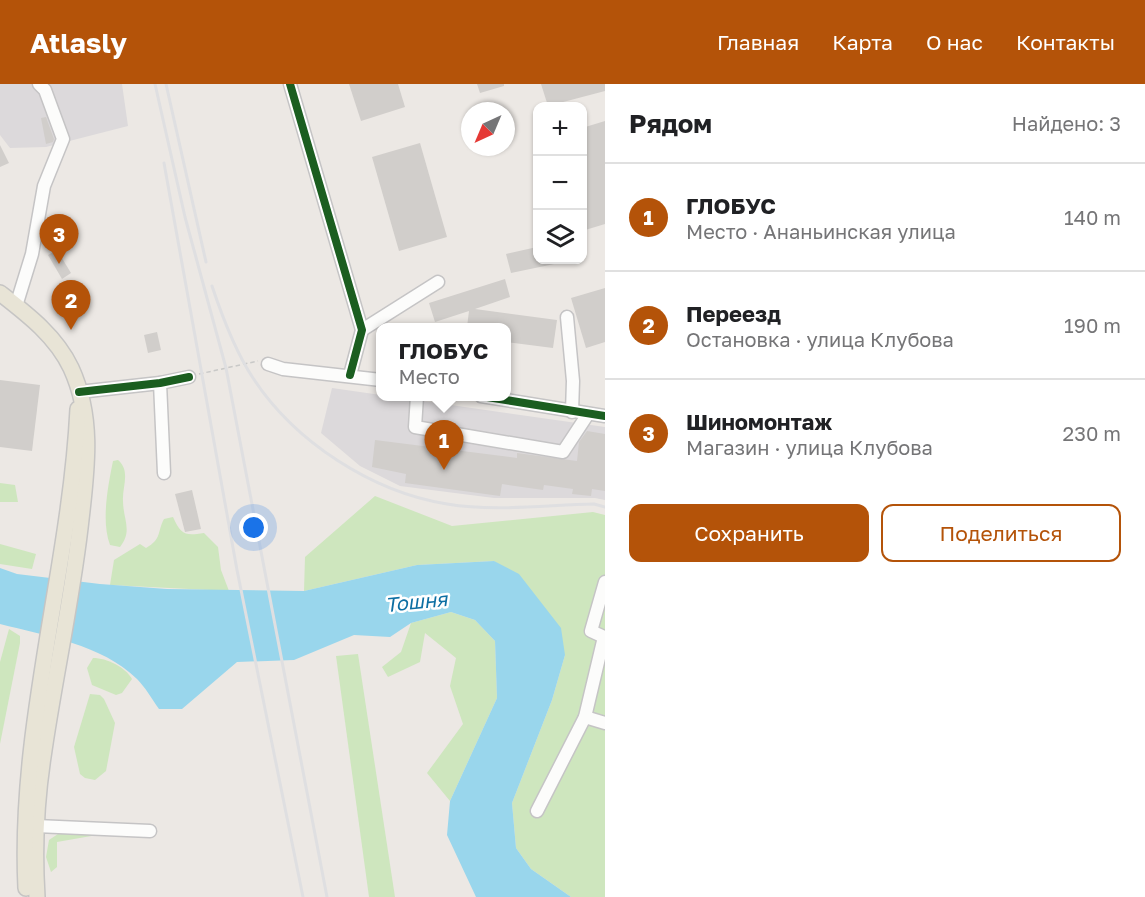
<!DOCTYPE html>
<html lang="ru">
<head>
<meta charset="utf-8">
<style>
  :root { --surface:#fff; --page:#f6f6f6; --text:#202124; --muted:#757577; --line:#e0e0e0; --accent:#b45309 }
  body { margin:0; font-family:"Golos Text",sans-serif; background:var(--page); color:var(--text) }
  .controls { position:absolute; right:18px; top:18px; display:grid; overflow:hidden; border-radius:12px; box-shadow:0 2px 4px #0004 }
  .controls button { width:54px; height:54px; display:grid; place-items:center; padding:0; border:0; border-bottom:2px solid var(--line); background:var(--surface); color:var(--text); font:30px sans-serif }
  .compass { position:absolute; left:461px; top:18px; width:54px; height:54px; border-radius:50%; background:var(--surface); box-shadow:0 2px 4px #0004; rotate:224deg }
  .you { position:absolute; left:254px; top:444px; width:21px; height:21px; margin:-15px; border:4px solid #fff; border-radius:50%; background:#1a73e8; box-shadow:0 0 0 9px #1a73e833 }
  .badge { display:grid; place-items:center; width:39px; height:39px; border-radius:50%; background:var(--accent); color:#fff; font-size:20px; font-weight:700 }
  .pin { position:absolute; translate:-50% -50px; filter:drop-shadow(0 2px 3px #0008) }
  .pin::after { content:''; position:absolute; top:32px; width:21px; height:18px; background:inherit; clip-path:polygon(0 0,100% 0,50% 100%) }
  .popup { position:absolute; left:376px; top:239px; width:135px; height:78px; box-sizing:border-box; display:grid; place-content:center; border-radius:12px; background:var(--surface); filter:drop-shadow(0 2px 4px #0005); font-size:20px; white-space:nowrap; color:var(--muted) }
  .popup b { font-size:22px; color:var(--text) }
  .popup::after { content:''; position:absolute; left:50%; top:100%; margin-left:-12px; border:12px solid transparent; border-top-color:var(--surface) }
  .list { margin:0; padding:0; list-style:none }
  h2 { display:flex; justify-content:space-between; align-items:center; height:78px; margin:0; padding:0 24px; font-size:26px }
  h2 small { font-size:20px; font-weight:400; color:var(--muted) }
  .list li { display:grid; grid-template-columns:39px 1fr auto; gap:18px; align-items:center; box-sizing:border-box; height:108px; padding:0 24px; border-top:2px solid var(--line) }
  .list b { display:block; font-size:22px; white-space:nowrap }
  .list p { margin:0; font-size:20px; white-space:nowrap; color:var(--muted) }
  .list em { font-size:20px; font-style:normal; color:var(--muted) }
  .actions { display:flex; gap:12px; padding:18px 24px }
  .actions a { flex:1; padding:14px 0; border:2px solid var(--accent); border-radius:12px; text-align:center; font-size:21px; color:var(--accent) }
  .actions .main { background:var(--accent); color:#fff }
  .icon { flex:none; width:33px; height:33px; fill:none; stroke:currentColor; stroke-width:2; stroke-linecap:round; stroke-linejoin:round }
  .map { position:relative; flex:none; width:605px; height:813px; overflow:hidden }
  header { display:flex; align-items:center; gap:36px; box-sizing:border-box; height:84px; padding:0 30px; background:var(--accent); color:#fff }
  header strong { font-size:28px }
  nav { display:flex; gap:33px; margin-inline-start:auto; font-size:21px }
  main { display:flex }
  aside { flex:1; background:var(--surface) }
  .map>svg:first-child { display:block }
  .industrial { fill:#dcd9db }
  .green { fill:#cee6be }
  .water { fill:#99d6ec }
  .building { fill:#d1cecb }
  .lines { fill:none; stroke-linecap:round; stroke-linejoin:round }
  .minor-casing { stroke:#c5c4c5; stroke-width:15 }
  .major-casing { stroke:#c6c5c4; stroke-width:18 }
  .path { stroke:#c9c9c8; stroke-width:1.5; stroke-dasharray:4.5 3; stroke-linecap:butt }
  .minor { stroke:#fcfcfb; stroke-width:12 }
  .major { stroke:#e8e4d6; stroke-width:15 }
  .rail { stroke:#dfdfe1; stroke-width:3 }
  .cycleway-casing { stroke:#fff; stroke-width:11 }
  .cycleway { stroke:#1b5e20; stroke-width:8 }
  .labels { text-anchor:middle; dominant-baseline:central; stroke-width:5; stroke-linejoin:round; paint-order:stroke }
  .water-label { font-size:20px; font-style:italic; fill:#0d6fa3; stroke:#fff }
</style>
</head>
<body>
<header>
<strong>Atlasly</strong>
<nav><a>Главная</a><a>Карта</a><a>О нас</a><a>Контакты</a></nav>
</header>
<main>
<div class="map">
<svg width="605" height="813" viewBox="0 0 605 813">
  <rect width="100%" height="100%" fill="#ece8e4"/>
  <g class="industrial">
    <polygon points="0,0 122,0 128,42 46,63 10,64 0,51"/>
    <polygon points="332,304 605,343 605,416 595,414 494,414 400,402 360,382 321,349"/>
  </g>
  <g class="green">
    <path d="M118 376C131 387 122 403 123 417 123 435 133 447 120 463L110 461C101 437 108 402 113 377Z"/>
    <polygon points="0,399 15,401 18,418 0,418"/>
    <polygon points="375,412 452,442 593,428 605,431 605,813 571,813 531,785 516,764 512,719 552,616 565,571 494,477 417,481 304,507 305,473"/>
    <path d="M173 433C181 451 185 452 204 449L218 463 221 486 229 507 110 501 114 476 140 460 146 464C162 455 157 448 164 435Z"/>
    <polygon points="0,460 36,470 32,485 0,480"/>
    <polygon points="451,528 475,536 495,557 497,614 450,717 427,689 463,640 450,602 456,574 425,549 420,578 388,593 382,583 401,568 411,539"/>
    <polygon points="9,545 20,552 20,559 0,660 0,578"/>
    <polygon points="358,570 395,813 369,813 336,572"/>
    <path d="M93 574C107 574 125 583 132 595L122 609 116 611 92 601 87 584Z"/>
    <polygon points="90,610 100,611 104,615 115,639 106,687 95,696 85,694 80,690 74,663"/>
    <polygon points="61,748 97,751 57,758 57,783 51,788 46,773 49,756"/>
  </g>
  <path class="water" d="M494 477 519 490 561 544 565 571 552 616 512 719 516 764 531 785 571 813H476L447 751 450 717 497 614 495 557 475 536 451 528 411 539 390 553 354 551 294 576 237 578 182 625H159C152 615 145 603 137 595 101 560 46 552 0 540V484L17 490 100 500 167 505 304 507 417 481Z"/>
  <g class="building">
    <polygon points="349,0 398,0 405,23 361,37"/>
    <polygon points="477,0 504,0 504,2 480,9"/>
    <polygon points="541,0 605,0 605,7 548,22"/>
    <polygon points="46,33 54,55 53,58 46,60 41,34"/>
    <polygon points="605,37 605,140 582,147 582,44"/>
    <polygon points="420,59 447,153 399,167 372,73"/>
    <polygon points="0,61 9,79 0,83"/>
    <polygon points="537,163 537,176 559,176 559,179 511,189 506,170"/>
    <polygon points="57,166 71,189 62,195 48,171"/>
    <polygon points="505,195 510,213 475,225 557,236 553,264 507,258 507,243 467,243 469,227 435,238 429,219"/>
    <polygon points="605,204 605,258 586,264 571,214"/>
    <polygon points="157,248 161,266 148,269 144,251"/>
    <polygon points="0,296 40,301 32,367 0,363"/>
    <polygon points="587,347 605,350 605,407 592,405 591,412 572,410 573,405 544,401 543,406 502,400 500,412 405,399 406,390 372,383 375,356 517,374 517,369 577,377 579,358"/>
    <polygon points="192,406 201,445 185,448 175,410"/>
  </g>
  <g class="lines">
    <g class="minor-casing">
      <g id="minor">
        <polyline points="290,0 362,246 350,291"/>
        <polyline points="16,222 32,170 44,102 63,55 45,6 39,0"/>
        <polyline points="567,233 573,297 572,328"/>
        <polyline points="362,246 438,198"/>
        <polyline points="268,280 283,285 381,296"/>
        <polyline points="160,299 164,389"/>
        <polyline points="79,308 160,299 189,293"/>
        <polyline points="417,312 415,343 563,368 588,330"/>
        <polyline points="481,312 605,332"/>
        <polyline points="585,633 605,639"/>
        <polyline points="537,727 585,633 604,553 591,547 605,498"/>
        <polyline points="36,742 150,747"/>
      </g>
    </g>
    <g class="major-casing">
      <g id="major">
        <path d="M0 209C27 230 56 252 71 284 95 336 86 390 80 444 71 521 54 596 43 673 36 719 34 766 37 813"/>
        <path d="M26 804C18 642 70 485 78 325"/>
      </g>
    </g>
    <polyline class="path" points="199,290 258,277"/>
    <use href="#minor" class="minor"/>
    <use href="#major" class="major"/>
    <g class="rail">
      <polyline points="155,0 185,133 226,284 327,813"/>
      <polyline points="166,0 206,178"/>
      <polyline points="164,79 237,486 303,813"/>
      <path d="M212 202C222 232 235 267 253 294 295 358 372 408 447 420 494 428 546 421 594 420L605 423"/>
    </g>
    <g class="cycleway-casing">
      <g id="cycleway">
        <polyline points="290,0 362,246 350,291"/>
        <polyline points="79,308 160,299 189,293"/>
        <polyline points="481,312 605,332"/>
      </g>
    </g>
    <use href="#cycleway" class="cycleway"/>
  </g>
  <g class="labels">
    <g class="water-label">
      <text transform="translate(416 517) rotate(-6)">Тошня</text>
    </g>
  </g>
</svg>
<div class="controls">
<button>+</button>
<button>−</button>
<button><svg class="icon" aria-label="layers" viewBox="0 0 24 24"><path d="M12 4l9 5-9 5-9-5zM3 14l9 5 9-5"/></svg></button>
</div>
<svg class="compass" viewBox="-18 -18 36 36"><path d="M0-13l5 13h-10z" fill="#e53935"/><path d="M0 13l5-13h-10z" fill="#757577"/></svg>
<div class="you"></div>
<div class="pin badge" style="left:444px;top:386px">1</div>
<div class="popup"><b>ГЛОБУС</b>Место</div>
<div class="pin badge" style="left:71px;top:246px">2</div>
<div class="pin badge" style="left:59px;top:180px">3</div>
</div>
<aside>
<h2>Рядом<small>Найдено: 3</small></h2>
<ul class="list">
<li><span class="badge">1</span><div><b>ГЛОБУС</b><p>Место · Ананьинская улица</p></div><em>140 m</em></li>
<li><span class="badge">2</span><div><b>Переезд</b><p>Остановка · улица Клубова</p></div><em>190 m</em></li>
<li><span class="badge">3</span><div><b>Шиномонтаж</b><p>Магазин · улица Клубова</p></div><em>230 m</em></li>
</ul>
<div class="actions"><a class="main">Сохранить</a><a>Поделиться</a></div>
</aside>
</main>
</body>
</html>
